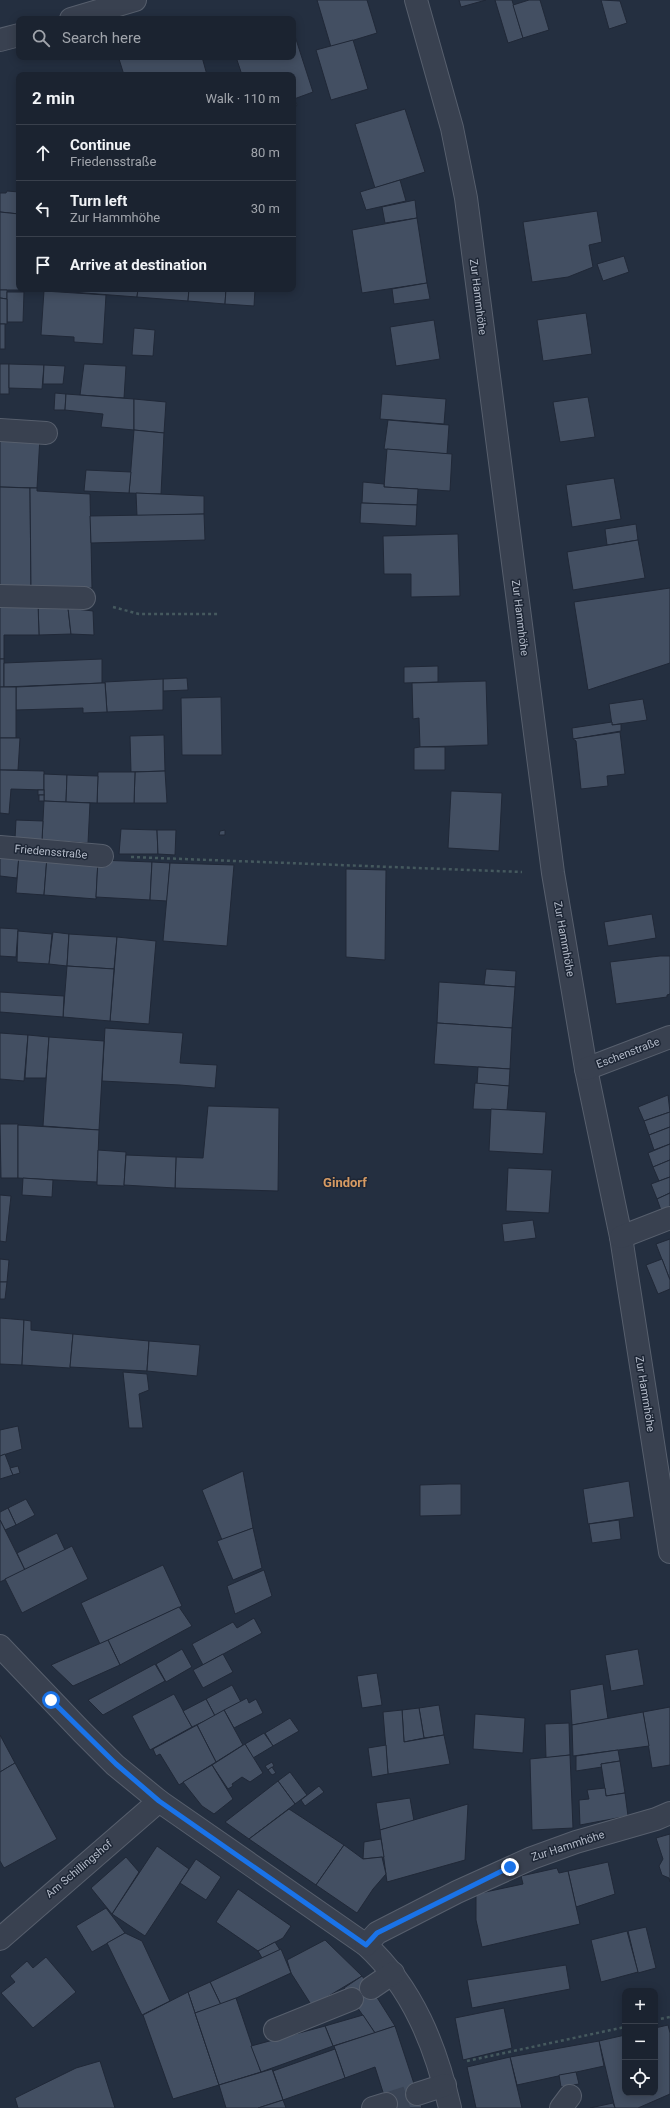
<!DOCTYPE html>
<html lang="en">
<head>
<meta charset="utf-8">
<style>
  :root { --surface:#1b2330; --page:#282f3c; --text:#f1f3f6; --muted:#a0a4ab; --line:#39404c }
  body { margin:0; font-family:Roboto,sans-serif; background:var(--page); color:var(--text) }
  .controls { position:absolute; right:12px; bottom:12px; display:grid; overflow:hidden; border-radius:8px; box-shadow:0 2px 10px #0003 }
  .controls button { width:36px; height:36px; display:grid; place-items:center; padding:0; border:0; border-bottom:1px solid var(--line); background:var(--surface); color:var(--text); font:20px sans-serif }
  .stop { position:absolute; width:12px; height:12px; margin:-9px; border:3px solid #1a73e8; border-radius:50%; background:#fff }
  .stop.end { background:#1a73e8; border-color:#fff; box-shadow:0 1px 4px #0008 }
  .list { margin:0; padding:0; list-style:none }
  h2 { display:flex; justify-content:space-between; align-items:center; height:52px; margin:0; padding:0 16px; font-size:17px }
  h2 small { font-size:13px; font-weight:400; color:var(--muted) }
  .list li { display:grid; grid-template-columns:26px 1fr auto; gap:12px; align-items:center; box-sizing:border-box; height:56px; padding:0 16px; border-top:1px solid var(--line) }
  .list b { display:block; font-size:15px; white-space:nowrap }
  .list p { margin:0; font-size:13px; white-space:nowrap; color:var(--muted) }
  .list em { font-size:13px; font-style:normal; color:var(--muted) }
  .icon { flex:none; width:22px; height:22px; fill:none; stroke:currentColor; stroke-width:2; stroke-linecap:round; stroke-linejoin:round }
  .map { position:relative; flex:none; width:670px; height:2108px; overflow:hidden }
  .search { position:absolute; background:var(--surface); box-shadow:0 2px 10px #0003; left:16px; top:16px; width:280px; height:44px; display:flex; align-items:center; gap:10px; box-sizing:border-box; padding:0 14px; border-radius:8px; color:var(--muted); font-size:15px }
  .panel { position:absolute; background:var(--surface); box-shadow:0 2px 10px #0003; left:16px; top:72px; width:280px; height:220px; border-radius:8px }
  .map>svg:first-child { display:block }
  .building { fill:#434f62; stroke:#202837 }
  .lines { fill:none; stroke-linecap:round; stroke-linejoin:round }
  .minor-tunnel { stroke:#3a4455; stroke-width:22; stroke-dasharray:22 11; stroke-linecap:butt }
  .minor-casing { stroke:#575f6d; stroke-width:24 }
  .path { stroke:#45595e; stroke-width:2.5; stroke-dasharray:3 3; stroke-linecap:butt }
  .minor { stroke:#394150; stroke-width:22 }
  .route { stroke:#1a73e8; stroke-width:5 }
  .labels { text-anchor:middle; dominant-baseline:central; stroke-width:3; stroke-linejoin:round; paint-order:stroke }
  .street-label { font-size:11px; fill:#b5bcca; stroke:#1d2635 }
  .quarter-label { font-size:13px; font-weight:bold; fill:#d79b63; stroke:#1d2635 }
</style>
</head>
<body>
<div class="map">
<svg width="670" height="2108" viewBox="0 0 670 2108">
  <rect width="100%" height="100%" fill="#242f40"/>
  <g class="building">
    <polygon points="317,0 367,0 377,33 331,47"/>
    <polygon points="459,0 486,0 461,7"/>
    <polygon points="495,0 512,0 523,38 508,43"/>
    <polygon points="529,0 540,0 549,30 523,38 513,5"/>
    <polygon points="601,0 620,1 627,23 609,29"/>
    <polygon points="293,30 313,92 294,99 297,105 293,110 293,75 242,75 236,57 293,57"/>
    <polygon points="353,40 368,89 331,100 316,50"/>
    <polygon points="126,57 142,57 142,59 149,57 202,57 207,75 124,75 119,59"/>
    <polygon points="405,109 425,172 375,188 355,124"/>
    <polygon points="400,180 406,201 366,210 360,192"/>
    <polygon points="7,191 19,192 19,214 0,212 0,193 6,193"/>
    <polygon points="415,200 417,218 385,223 382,207"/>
    <polygon points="597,211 602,242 589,245 593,267 568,277 532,282 523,222"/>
    <polygon points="0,212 19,214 19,289 32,290 0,290"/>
    <polygon points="417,218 427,283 362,293 352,230"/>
    <polygon points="624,256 629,272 603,281 597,264"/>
    <polygon points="427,283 430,299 394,304 392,289"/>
    <polygon points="32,289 138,289 137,297"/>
    <polygon points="138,289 189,289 188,301 137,297"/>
    <polygon points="189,289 226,289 225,304 188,301"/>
    <polygon points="226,289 255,289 254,306 225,304"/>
    <polygon points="0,290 7,290 7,299 0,298"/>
    <polygon points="44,291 106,295 103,344 74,342 74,337 41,335"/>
    <polygon points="7,292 24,292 23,322 7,322"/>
    <polygon points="0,298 7,299 7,324 0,324"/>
    <polygon points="586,313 592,354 543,361 537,320"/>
    <polygon points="434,320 440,359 396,366 390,327"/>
    <rect x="0" y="324" width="5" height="25"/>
    <polygon points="134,328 155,330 153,356 132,355"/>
    <rect x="0" y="364" width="9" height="30"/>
    <polygon points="9,364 44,365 42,389 9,388"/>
    <polygon points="84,364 126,366 124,398 80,395"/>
    <polygon points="44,365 65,366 63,384 43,384"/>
    <polygon points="55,393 66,394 65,410 54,410"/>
    <polygon points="66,394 134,399 134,430 101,427 103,414 65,410"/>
    <polygon points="382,394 446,399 444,424 380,419"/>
    <polygon points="588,397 595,437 560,442 553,402"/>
    <polygon points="134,399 166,402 164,433 134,430"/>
    <polygon points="388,420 449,425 447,454 384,449"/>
    <polygon points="134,430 164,433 161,494 129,493"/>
    <polygon points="0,435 40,437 37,488 0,487"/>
    <polygon points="387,449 452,454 450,491 384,487"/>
    <polygon points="86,470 131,472 129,493 84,491"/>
    <polygon points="614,478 621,519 572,527 566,485"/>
    <polygon points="363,482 384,484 384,487 418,489 417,505 362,503"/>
    <polygon points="0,487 30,488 31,588 0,588"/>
    <polygon points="30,488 37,488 37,491 90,494 92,588 31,588"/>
    <polygon points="136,493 204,496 204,514 137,516"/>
    <polygon points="361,503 417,505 416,526 360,523"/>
    <polygon points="204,514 205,540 91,543 90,516"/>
    <polygon points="636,524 638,540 607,545 605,529"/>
    <polygon points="458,534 460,596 411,597 411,574 384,574 383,536"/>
    <polygon points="638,540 645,578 573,590 567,552"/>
    <polygon points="670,588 670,663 588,690 574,602"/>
    <polygon points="38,603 68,608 71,634 39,635"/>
    <polygon points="38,603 39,635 4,635 4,659 0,659 0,604"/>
    <polygon points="68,608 93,611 94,635 71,634"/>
    <rect x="0" y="659" width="4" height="28"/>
    <polygon points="102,659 102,683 4,687 4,663"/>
    <polygon points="438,666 438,682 404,683 404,667"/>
    <polygon points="187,678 188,690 163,691 163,679"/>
    <polygon points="163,679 163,710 107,712 105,682"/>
    <polygon points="486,681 488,745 420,747 419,718 413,719 412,683"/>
    <polygon points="102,683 105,683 107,712 83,713 83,708 16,710 16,687"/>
    <rect x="0" y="687" width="16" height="51"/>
    <polygon points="221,697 222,755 182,755 181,698"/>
    <polygon points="643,699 647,720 612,725 609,704"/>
    <polygon points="612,722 612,725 621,724 621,731 573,739 572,728"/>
    <polygon points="620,732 625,774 607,776 608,786 581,789 576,741 573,739"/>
    <polygon points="164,735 165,771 131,772 130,736"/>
    <polygon points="0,738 20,738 18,770 0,770"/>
    <polygon points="420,747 445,747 445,770 414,770 414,748"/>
    <polygon points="0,770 44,771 44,790 11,789 9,814 0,813"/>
    <polygon points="165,771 167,803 134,803 135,772"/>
    <polygon points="98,772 135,772 134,803 97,803"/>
    <polygon points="44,774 67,775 66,802 44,801"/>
    <polygon points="67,775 98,776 97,803 66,802"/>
    <rect x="38" y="790" width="6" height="5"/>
    <polygon points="451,791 502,793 499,851 448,848"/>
    <rect x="39" y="795" width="5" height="6"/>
    <polygon points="44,801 90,803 88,843 42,840"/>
    <polygon points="16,820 43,821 42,840 15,839"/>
    <polygon points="121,829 157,830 158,854 119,854"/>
    <polygon points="157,830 176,830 175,855 158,854"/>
    <polygon points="225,830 225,835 219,835 220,831"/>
    <polygon points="0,853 19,855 17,878 0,876"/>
    <polygon points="19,855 47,857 44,895 16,893"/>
    <polygon points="47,857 98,860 96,899 44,895"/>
    <polygon points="98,860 152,862 150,900 96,897"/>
    <polygon points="152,862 170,863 167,901 150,900"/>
    <polygon points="170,863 234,865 227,946 163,941"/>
    <polygon points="346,869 386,870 385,960 346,957"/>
    <polygon points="652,914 656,938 608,946 604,922"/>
    <polygon points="0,928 18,929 16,957 0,956"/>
    <polygon points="18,931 52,934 49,964 17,962"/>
    <polygon points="53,932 69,934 67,966 49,964"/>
    <polygon points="69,934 117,937 114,969 67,966"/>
    <polygon points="117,937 156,941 149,1024 110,1021"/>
    <polygon points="660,956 670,956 670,994 667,995 667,997 616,1004 610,962"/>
    <polygon points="67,966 114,969 110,1021 63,1017"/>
    <polygon points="486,969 516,971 515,987 484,985"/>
    <polygon points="439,982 515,987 512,1028 437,1023"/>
    <polygon points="0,992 64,996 63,1017 0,1012"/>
    <polygon points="437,1023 512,1028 510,1069 434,1064"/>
    <polygon points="105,1028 183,1033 180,1063 217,1065 215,1088 180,1085 102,1081"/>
    <polygon points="0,1033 28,1035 24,1081 0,1079"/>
    <polygon points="28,1035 49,1037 46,1078 25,1078"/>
    <polygon points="49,1037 104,1041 99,1130 43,1126"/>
    <polygon points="478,1067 510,1069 509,1086 477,1084"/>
    <polygon points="475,1083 509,1086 507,1110 473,1109"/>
    <polygon points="668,1095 670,1112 644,1121 638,1107"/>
    <polygon points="208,1106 279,1108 278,1191 175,1188 176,1157 203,1158"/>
    <polygon points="491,1109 546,1112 543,1154 489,1151"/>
    <polygon points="670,1112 670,1127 649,1135 644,1121"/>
    <polygon points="0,1124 18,1124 18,1178 1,1178"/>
    <polygon points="18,1125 99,1130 97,1182 18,1178"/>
    <polygon points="670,1127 670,1144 654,1150 649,1135"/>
    <polygon points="670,1144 670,1160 653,1167 648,1153"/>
    <polygon points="98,1150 126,1152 124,1186 97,1185"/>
    <polygon points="126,1155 176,1157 175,1188 124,1185"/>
    <polygon points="670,1160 670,1177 659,1181 653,1167"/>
    <polygon points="508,1168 552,1170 549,1213 506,1211"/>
    <polygon points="670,1177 670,1193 657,1199 651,1184"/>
    <polygon points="23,1178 53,1180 52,1197 22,1195"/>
    <polygon points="670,1193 670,1210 662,1213 657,1199"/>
    <polygon points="0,1195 11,1196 6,1242 0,1241"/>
    <polygon points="533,1220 536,1238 504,1242 502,1224"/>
    <polygon points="670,1239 670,1280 656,1244"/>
    <polygon points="0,1259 9,1260 7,1282 0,1282"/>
    <polygon points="662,1259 670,1280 670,1289 658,1294 646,1265"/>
    <polygon points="0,1282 7,1282 5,1299 0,1299"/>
    <polygon points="0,1318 24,1320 22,1365 0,1364"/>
    <polygon points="24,1320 31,1321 31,1330 73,1334 70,1368 22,1365"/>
    <polygon points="73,1334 149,1341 147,1371 70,1367"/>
    <polygon points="149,1341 200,1345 197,1376 147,1371"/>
    <polygon points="123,1372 147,1374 149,1390 139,1394 143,1428 129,1428"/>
    <polygon points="18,1426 22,1449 0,1456 0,1430"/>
    <polygon points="5,1454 13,1475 0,1479 0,1456"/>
    <polygon points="18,1466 20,1473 13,1475 10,1468"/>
    <polygon points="243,1471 253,1528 222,1540 202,1490"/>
    <polygon points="629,1481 634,1517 588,1524 583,1489"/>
    <polygon points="449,1484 461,1484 461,1515 420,1516 420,1485"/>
    <polygon points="26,1499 35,1515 16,1525 8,1508"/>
    <polygon points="8,1508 16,1525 5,1530 0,1520 0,1512"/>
    <polygon points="0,1520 25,1570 0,1582"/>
    <polygon points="619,1520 621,1539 592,1543 589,1524"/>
    <polygon points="253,1528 262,1568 233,1580 217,1541"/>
    <polygon points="57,1533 65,1550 25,1570 17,1553"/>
    <polygon points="72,1546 88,1579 22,1613 5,1579"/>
    <polygon points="163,1565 182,1606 100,1644 81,1603"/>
    <polygon points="264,1570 272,1596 235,1614 227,1586"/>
    <polygon points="179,1607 192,1626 120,1665 108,1640"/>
    <polygon points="254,1618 262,1633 203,1665 192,1644 233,1622 237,1628"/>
    <polygon points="108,1640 120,1665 73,1686 51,1665"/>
    <polygon points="182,1649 192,1667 166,1682 156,1664"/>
    <polygon points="638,1649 644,1685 611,1691 605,1655"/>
    <polygon points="223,1654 233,1672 203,1688 193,1670"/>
    <polygon points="155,1664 165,1681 103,1715 88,1700"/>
    <polygon points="377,1673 382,1705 362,1708 357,1676"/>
    <polygon points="603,1684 608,1719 572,1725 570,1690"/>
    <polygon points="232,1685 241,1702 215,1716 206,1699"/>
    <polygon points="174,1694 192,1727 150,1750 132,1716"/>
    <polygon points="247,1698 249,1703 256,1699 263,1713 234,1728 224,1710"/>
    <polygon points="206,1699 215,1716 192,1727 183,1711"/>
    <polygon points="439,1705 444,1735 424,1738 419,1708"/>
    <polygon points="670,1707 670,1765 652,1768 643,1712"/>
    <polygon points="419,1708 424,1738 404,1742 402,1710"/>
    <polygon points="224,1710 243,1745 216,1762 197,1725"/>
    <polygon points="402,1710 404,1742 444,1735 450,1764 388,1774 383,1712"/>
    <polygon points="643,1712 649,1746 573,1756 572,1725"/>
    <polygon points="475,1714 525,1718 523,1753 473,1749"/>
    <polygon points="290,1718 299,1731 273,1746 265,1733"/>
    <polygon points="569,1723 570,1755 546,1758 545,1724"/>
    <polygon points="197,1725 216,1762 179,1785 160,1754 156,1756 153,1749"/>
    <polygon points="264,1733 273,1746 253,1758 245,1744"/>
    <polygon points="0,1735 15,1763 0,1772"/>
    <polygon points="245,1744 263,1773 250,1782 242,1777 232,1784 233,1786 228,1789 212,1765"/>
    <polygon points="386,1745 388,1774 372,1777 368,1748"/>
    <polygon points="618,1750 620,1761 601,1764 602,1767 576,1771 576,1756"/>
    <polygon points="570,1755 573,1828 532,1830 530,1759"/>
    <polygon points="620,1761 625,1793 606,1796 601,1764"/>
    <polygon points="272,1762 274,1766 268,1770 265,1766"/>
    <polygon points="15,1763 57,1839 4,1868 0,1861 0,1772"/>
    <polygon points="212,1765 233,1799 214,1814 202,1806 183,1782"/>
    <polygon points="272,1767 276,1773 272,1775 268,1770"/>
    <polygon points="290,1772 307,1795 295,1804 278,1781"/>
    <polygon points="278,1781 295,1804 249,1839 225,1822"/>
    <polygon points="319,1786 324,1792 305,1806 301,1800"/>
    <polygon points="605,1788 606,1796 625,1793 628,1816 580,1825 579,1800 589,1799 587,1790"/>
    <polygon points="410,1798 414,1821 380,1830 376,1803"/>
    <polygon points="468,1804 465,1860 387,1882 380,1830"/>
    <polygon points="289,1809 344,1845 316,1885 249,1839"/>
    <polygon points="670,1834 670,1882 669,1878 662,1875 659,1866 663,1859 656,1838"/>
    <polygon points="381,1839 384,1857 363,1859 364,1842"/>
    <polygon points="344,1845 363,1859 382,1857 386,1874 373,1889 357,1913 316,1885"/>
    <polygon points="157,1846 189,1869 145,1936 112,1914"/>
    <polygon points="126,1857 139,1872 112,1914 91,1888"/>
    <polygon points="196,1859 221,1877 206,1900 180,1883"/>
    <polygon points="608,1862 615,1894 576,1907 568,1871"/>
    <polygon points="557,1868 559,1873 568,1871 580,1924 482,1947 476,1920 476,1894 523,1884 521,1876"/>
    <polygon points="238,1889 291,1926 283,1938 258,1951 216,1922"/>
    <polygon points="106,1908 125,1933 92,1952 76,1926"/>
    <polygon points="646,1927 656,1968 638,1973 628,1931"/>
    <polygon points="627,1931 638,1972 601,1982 591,1940"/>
    <polygon points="125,1933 142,1941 170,2001 142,2015 107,1943"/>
    <polygon points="325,1940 362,1976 312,2006 291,1973 287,1960"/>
    <polygon points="275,1942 280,1950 262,1958 258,1951"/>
    <polygon points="281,1949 291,1973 221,2005 210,1982"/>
    <polygon points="46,1957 76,1992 33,2028 1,1993 15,1982 10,1976 27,1961 33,1968"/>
    <polygon points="566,1965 570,1989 472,2008 467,1980"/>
    <polygon points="362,1976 371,1988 395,2026 375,2033 344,1988"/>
    <polygon points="210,1982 221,2005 195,2013 188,1992"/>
    <polygon points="188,1992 219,2085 173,2099 143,2015"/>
    <polygon points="236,1998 261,2072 219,2085 195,2013"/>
    <polygon points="504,2008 512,2048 463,2060 455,2018"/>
    <polygon points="363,2015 375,2033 333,2046 325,2026"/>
    <polygon points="668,2025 670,2033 670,2094 638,2108 615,2108 599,2041 625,2035 625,2093 655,2093 655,2028"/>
    <polygon points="325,2026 333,2046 261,2072 251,2046"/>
    <polygon points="395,2026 422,2108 388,2108 375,2067 345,2078 335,2049 334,2046"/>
    <polygon points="599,2041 604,2066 517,2085 510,2057"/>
    <polygon points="335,2049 345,2078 283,2100 273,2071"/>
    <polygon points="510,2057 522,2108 476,2108 467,2067"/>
    <polygon points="100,2061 115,2108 18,2108 15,2098 76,2068"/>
    <polygon points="272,2069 283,2100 258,2108 226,2108 219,2085"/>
    <polygon points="576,2072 579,2084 561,2087 559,2075"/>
    <polygon points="283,2100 286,2108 258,2108"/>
    <polygon points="613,2103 615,2108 590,2108"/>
  </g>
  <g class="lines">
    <polyline class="minor-tunnel" points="386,2104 417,2094"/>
    <g class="minor-casing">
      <g id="minor">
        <polyline points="416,0 452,128 466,198 553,873 586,1069 621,1237 670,1552"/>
        <polyline points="71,19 135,0"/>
        <polyline points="0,40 19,35"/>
        <polyline points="0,430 46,433"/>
        <polyline points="0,596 84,598"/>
        <polyline points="0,847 102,856"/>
        <polyline points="586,1069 670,1037"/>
        <polyline points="621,1237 670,1218"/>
        <path d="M0 1646 82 1732 115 1765 159 1801 366 1945C413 1988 436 2047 450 2108"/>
        <polyline points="0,1939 159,1801"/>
        <polyline points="366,1945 377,1933 457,1892 532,1858 576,1842 656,1819 670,1813"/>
        <polyline points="371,1988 393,1973"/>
        <polyline points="275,2030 352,1999"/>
        <polyline points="417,2094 445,2085"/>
        <polyline points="373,2108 386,2104"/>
        <polyline points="561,2108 570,2096"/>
      </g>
    </g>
    <g class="path">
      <polyline points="113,607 139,614 219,614"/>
      <polyline points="131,857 522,872"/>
      <polyline points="655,2020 670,2017"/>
      <polyline points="467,2061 625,2027"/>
    </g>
    <use href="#minor" class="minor"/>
  </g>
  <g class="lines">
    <polyline class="route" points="51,1700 116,1764 159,1801 366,1945 377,1933 510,1867"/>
  </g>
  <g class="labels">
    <g class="street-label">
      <text transform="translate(478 297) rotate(83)">Zur Hammhöhe</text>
      <text transform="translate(520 618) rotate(83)">Zur Hammhöhe</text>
      <text transform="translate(51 852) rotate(5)">Friedensstraße</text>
      <text transform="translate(564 939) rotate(80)">Zur Hammhöhe</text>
      <text transform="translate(628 1053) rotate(-21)">Eschenstraße</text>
      <text transform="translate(645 1394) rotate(81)">Zur Hammhöhe</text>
      <text transform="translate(568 1846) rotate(-18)">Zur Hammhöhe</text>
      <text transform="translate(79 1869) rotate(-40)">Am Schillingshof</text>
    </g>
    <g class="quarter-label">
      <text x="345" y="1182">Gindorf</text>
    </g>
  </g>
</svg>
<div class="controls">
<button>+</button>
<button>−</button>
<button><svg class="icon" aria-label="locate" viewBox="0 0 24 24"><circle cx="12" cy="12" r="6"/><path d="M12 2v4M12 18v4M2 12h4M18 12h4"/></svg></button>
</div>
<div class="stop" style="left:51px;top:1700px"></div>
<div class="stop end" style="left:510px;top:1867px"></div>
<div class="search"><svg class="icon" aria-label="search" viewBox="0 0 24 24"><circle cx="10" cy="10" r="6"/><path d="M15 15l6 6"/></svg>Search here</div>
<section class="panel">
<h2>2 min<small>Walk · 110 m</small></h2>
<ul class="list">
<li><svg class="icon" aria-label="ahead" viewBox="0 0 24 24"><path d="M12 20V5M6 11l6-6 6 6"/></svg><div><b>Continue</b><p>Friedensstraße</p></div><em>80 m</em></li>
<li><svg class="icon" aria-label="left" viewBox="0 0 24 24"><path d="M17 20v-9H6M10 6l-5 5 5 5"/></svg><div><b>Turn left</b><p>Zur Hammhöhe</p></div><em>30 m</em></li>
<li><svg class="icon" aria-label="arrive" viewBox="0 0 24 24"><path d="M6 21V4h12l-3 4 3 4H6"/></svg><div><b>Arrive at destination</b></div></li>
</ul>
</section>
</div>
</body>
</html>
